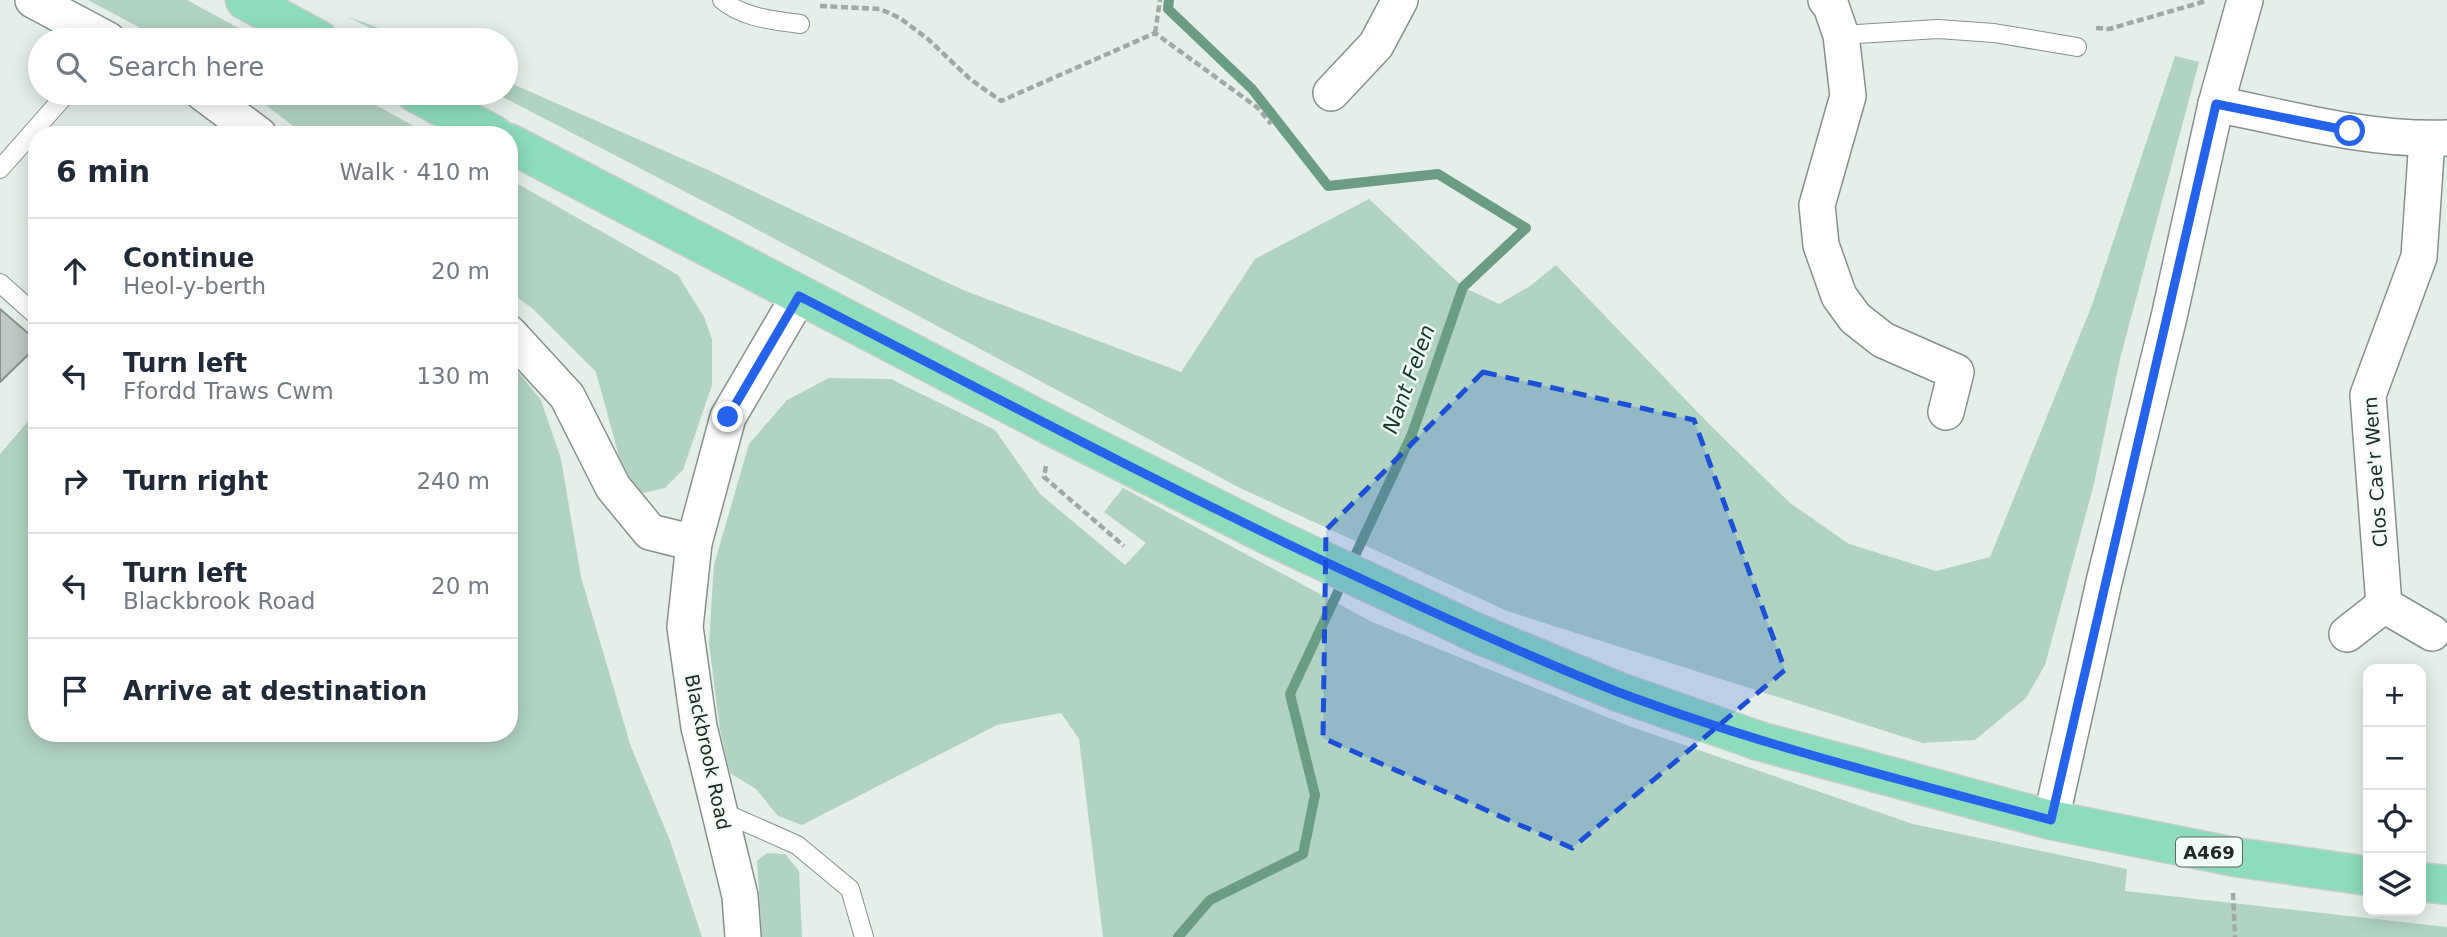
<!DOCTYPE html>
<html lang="en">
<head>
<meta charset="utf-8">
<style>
  :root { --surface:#fff; --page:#f6f6f7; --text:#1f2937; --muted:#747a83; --line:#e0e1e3 }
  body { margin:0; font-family:"DejaVu Sans",sans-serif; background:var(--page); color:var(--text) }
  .controls { position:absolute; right:21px; bottom:21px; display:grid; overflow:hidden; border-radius:14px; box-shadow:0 4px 18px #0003 }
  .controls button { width:63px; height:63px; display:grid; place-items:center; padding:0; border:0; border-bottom:2px solid var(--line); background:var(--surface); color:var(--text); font:35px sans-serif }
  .stop { position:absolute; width:21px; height:21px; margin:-16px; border:5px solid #2563eb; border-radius:50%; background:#fff }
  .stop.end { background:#2563eb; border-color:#fff; box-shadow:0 2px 7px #0008 }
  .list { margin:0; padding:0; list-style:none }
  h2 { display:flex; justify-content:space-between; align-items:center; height:91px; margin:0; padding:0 28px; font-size:30px }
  h2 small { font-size:23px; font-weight:400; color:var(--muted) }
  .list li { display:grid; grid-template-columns:46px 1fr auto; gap:21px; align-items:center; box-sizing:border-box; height:105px; padding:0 28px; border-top:2px solid var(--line) }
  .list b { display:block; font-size:26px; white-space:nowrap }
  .list p { margin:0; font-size:23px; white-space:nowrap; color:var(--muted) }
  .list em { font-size:23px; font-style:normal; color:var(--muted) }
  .icon { flex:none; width:38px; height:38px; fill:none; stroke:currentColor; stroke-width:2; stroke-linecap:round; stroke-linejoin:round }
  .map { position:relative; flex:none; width:2447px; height:937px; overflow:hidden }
  .search { position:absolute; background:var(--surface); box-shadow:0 4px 18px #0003; left:28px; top:28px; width:490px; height:77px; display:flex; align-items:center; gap:18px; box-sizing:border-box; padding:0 24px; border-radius:38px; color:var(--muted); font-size:26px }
  .panel { position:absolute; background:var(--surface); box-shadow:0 4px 18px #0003; left:28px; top:126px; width:490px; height:616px; border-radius:28px }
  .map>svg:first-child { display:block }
  .green { fill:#b1d3c2 }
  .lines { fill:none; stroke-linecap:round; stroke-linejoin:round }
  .stream { stroke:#6b9c84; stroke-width:10 }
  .building { fill:#bec9c3; stroke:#88928c; stroke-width:2 }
  .lane-casing { stroke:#87918c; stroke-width:20 }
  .street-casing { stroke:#87918c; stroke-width:38 }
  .primary-casing { stroke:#cacccb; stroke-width:41 }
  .path { stroke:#a0a9a4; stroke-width:4.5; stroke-dasharray:7 3.5; stroke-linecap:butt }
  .lane { stroke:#fff; stroke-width:18 }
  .street { stroke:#fff; stroke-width:35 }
  .primary { stroke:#8ddcbc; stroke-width:38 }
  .route { stroke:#2563eb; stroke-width:9 }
  .marked { fill:#1d4ed8; fill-opacity:0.2; stroke:#1d4ed8; stroke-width:5; stroke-dasharray:14 9; stroke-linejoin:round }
  .labels { text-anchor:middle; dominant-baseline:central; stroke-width:5; stroke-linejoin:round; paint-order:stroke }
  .shield { fill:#f1fcf6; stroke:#626864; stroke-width:2 }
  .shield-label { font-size:18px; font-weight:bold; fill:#242926 }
  .street-label { font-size:19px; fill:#242926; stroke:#f1fcf6 }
  .water-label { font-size:21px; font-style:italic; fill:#0f3928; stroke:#f1fcf6 }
</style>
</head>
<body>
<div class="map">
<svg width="2447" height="937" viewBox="0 0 2447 937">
  <rect width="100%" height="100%" fill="#e4efe9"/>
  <g class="green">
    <polygon points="88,0 187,0 260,40 163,40"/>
    <polygon points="346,16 411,40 394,40"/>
    <polygon points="2175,56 2199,62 2120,359 2094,484 2045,665 2026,698 1975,740 1923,743 1507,611 1238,487 732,216 495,93 506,93 506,81 708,170 963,290 1181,372 1255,259 1369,199 1463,287 1499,304 1530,286 1556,265 1710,425 1790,503 1849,544 1936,571 1990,557 2092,305"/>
    <polygon points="250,93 354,93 430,135 305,135"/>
    <polygon points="509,179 678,275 704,317 712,339 712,385 683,470 665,488 643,493 624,475 596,372 533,309 509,291"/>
    <polygon points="509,361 541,400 561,459 581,577 631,747 669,838 702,937 0,937 0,454 37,411 37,733 509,733"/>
    <polygon points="829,378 891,379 995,430 1040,494 1125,565 1146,543 1104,512 1123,488 1372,622 1629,726 1913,824 2127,869 2125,891 2447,927 2447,937 1103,937 1079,739 1061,713 997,725 802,825 778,816 756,789 730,773 720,730 709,643 714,565 749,444 787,400"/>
    <polygon points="767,853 785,854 799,871 802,937 762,937 757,861"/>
  </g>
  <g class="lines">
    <polyline class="stream" points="1169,0 1168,9 1252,89 1328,186 1438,174 1526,228 1463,287 1412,434 1290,694 1315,795 1303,854 1210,900 1178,937"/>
  </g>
  <polygon class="building" points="0,309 37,341 37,346 0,382"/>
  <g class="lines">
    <g class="lane-casing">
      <g id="lane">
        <path d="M722 0C743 18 773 20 800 24"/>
        <polyline points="1841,35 1938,29 1994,33 2077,47"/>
        <polyline points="0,169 67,93"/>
        <polyline points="0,283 37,316"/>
        <polyline points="720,811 797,845 850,889 864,937"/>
      </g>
    </g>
    <g class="street-casing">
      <g id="street">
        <polyline points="33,0 108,40"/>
        <polyline points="1826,0 1831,6 1841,35 1848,96 1817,205 1821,245 1839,296 1855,318 1883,340 1956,372 1946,412"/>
        <polyline points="203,93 259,135"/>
        <polyline points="1331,93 1376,45 1400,0"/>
        <path d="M2216 104C2291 119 2369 141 2447 138"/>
        <polyline points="509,333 567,396 613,487 650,532 694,543"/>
        <polyline points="2384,605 2368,395 2419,257 2427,139"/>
        <polyline points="2347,634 2384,605 2432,633"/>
        <polyline points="2051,820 2104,582 2169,317 2216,104 2245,0"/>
        <polyline points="743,937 740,896 699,727 685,627 694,543 728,417 799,296"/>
      </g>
    </g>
    <g class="primary-casing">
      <g id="primary">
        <polyline points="245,0 319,40"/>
        <polyline points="416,93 494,135"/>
        <polyline points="509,143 1053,427 1274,538 1481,635 1619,692 1759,741 2051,820 2235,857 2368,876"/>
        <polyline points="2421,882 2447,885"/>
      </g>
    </g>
    <g class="path">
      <polyline points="820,6 880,9 900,18 929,40 970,79 1001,101 1155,33 1258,108 1271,124"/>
      <polyline points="2096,28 2109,29 2206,1"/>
      <polyline points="1155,33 1160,0"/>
      <polyline points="1046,466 1044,477 1124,546"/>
      <polyline points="2233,893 2235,937"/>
    </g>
    <use href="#lane" class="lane"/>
    <use href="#street" class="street"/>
    <use href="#primary" class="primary"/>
  </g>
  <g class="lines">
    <path class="route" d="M728 417 799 296C981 390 1163 486 1349 573 1438 615 1527 656 1618 692 1759 745 1906 781 2051 820 2104 581 2163 343 2216 104L2350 131"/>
  </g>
  <path class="marked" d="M1483 372 1694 420 1785 670 1572 848 1323 738 1326 530Z"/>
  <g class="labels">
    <rect class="shield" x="2176" y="837.5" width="66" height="29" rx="5"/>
    <g class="shield-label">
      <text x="2209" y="852">A469</text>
    </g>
    <g class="street-label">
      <text transform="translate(2375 472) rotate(-94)">Clos Cae'r Wern</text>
      <text transform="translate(708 752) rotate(78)">Blackbrook Road</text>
    </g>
    <g class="water-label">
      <text transform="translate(1409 379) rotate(-70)">Nant Felen</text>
    </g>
  </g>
</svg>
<div class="controls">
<button>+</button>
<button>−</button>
<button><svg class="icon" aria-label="locate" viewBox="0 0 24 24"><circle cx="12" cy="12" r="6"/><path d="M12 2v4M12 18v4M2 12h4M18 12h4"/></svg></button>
<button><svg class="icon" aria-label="layers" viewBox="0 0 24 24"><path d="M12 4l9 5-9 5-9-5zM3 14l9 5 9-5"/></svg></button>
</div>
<div class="stop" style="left:2350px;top:131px"></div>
<div class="stop end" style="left:728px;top:417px"></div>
<div class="search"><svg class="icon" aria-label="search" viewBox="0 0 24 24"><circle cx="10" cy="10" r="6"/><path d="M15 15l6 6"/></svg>Search here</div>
<section class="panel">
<h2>6 min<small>Walk · 410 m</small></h2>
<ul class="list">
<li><svg class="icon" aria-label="ahead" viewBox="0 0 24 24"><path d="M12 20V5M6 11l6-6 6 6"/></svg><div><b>Continue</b><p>Heol-y-berth</p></div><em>20 m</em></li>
<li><svg class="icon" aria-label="left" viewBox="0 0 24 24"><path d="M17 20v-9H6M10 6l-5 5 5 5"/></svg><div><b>Turn left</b><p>Ffordd Traws Cwm</p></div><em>130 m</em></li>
<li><svg class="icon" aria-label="right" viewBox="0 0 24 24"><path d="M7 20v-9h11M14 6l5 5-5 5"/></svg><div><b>Turn right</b></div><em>240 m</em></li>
<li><svg class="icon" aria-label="left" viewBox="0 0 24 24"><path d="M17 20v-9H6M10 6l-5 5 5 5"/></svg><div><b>Turn left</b><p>Blackbrook Road</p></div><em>20 m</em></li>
<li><svg class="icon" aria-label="arrive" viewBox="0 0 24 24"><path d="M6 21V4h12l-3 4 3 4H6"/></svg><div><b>Arrive at destination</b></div></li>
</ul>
</section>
</div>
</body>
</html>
